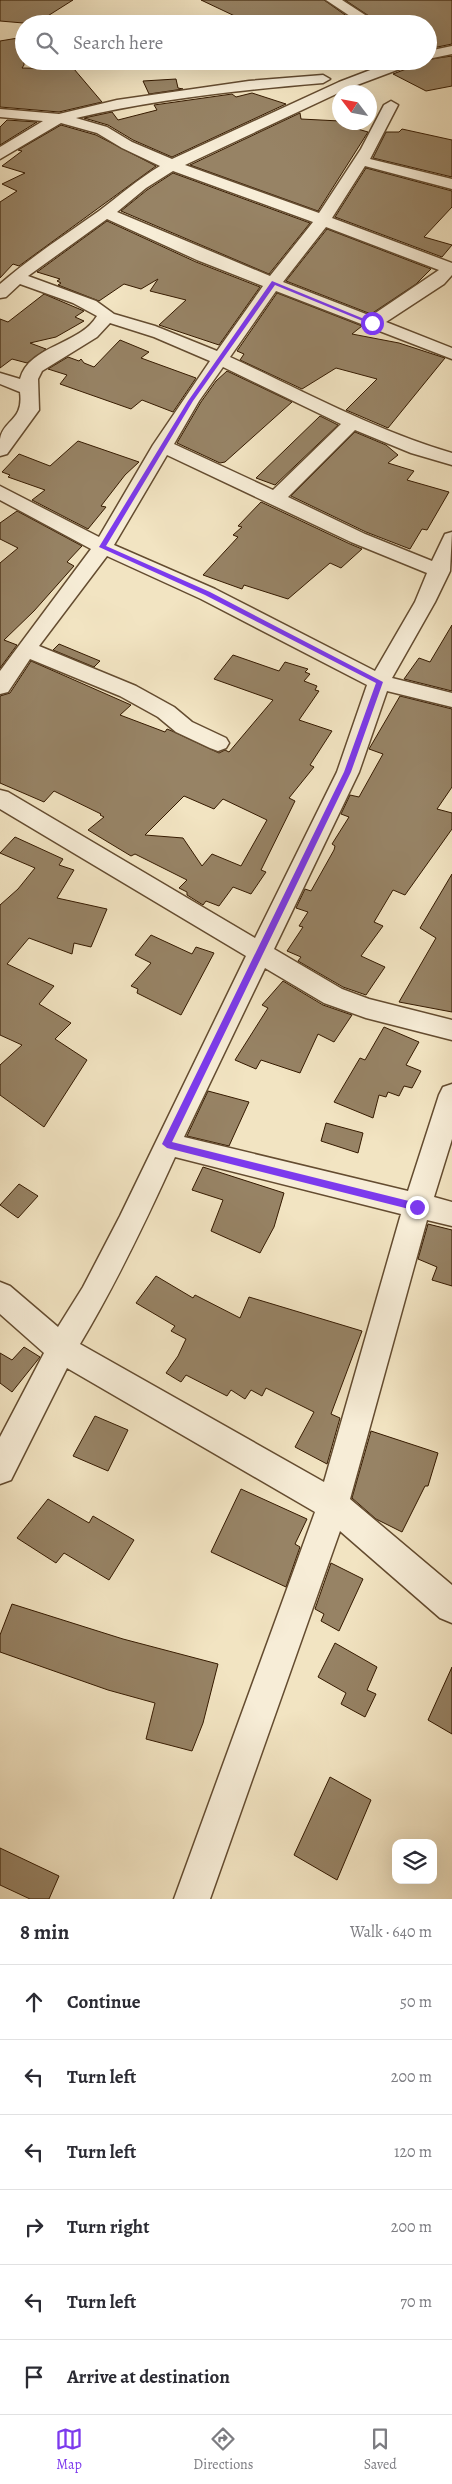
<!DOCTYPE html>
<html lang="en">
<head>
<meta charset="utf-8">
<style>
  :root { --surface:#fff; --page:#f7f7f7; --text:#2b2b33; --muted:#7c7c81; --line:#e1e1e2; --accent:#7c3aed }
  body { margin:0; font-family:Alegreya,serif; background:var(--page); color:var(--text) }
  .controls { position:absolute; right:15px; bottom:15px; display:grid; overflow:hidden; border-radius:10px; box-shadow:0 5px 20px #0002 }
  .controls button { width:45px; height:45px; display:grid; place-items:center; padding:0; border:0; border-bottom:1px solid var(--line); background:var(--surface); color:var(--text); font:25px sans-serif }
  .compass { position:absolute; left:332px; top:85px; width:45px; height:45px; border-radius:50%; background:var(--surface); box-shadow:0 5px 20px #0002; rotate:302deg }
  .stop { position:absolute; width:15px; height:15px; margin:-11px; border:4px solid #7c3aed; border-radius:50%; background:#fff }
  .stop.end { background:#7c3aed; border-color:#fff; box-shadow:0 1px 5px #0008 }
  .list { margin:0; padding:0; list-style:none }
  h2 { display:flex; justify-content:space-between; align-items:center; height:65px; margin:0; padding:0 20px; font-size:21px }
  h2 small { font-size:16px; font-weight:400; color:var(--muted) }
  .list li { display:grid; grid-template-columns:32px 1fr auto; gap:15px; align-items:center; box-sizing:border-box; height:75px; padding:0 20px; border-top:1px solid var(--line) }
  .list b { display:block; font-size:19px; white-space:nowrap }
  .list em { font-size:16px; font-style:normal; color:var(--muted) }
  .icon { flex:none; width:28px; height:28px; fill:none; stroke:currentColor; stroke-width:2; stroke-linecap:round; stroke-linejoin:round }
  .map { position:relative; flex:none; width:452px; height:1899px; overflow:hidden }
  .search { position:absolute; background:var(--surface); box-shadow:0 5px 20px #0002; left:15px; right:15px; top:15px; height:55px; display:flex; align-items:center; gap:12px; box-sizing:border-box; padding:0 18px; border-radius:28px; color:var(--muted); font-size:19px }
  .sheet { height:515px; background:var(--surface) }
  nav { display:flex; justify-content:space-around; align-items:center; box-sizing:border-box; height:70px; border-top:1px solid var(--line); background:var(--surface); font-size:14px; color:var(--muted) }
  nav a { display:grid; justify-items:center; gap:2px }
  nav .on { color:var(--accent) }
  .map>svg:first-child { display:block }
  .building { fill:#978365; stroke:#351a00; fill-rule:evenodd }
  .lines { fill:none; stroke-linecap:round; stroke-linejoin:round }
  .street-casing { stroke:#644c30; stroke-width:3 }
  .street { fill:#f7edd7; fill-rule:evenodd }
  .route { fill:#7c3aed }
</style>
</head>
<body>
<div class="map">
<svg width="452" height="1899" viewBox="0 0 452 1899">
  <rect width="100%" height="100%" fill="#f2e4c2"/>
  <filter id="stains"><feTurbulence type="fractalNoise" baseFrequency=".004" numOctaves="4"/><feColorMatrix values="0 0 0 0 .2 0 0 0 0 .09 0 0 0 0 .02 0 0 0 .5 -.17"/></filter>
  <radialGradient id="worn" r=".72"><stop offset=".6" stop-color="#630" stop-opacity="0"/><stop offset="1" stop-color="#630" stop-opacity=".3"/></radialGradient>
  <g class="building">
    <polygon points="0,0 73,0 35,24 0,21"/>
    <polygon points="201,0 324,0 358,24 287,24 272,19 261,24 239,18"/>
    <polygon points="345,0 452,0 452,44 428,49 428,24 381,24"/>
    <polygon points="24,37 24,65 22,68 74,69 102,102 59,112 0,107 0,41"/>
    <polygon points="452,56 452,86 426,91 393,74 414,66 417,61"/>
    <polygon points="176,79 178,88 183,89 149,94 143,81"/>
    <polygon points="252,93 286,104 172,157 133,140 108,125 84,118 112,112 118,120 157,110 154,105 232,94 236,97"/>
    <polygon points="300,113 301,119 340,121 340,124 368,132 318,211 190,165"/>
    <polygon points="7,120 37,122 0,145 0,127"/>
    <polygon points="61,125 96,135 156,166 19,266 13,264 0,278 0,202 17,191 2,184 25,173 2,166 22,151 18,150"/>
    <polygon points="402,129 452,140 452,177 373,158 386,132 399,132"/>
    <polygon points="366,168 452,191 452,207 424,237 452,245 442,257 335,217"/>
    <polygon points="173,173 310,223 269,274 121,211 147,190"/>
    <polygon points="107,221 196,262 260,287 219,345 159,325 186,300 150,291 158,279 141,289 124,284 99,301 58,285 61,283 57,281 60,279 37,272"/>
    <polygon points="327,229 431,269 416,284 371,314 286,281"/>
    <polygon points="277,293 362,326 352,334 399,343 445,358 388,428 346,410 377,379 336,368 302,389 240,360 244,354 237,351"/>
    <polygon points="44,294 84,311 75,317 84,321 56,337 30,343 46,349 27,363 12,359 0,368 0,319 8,322"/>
    <polygon points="120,340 149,352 141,358 196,378 173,412 142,400 131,409 60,384 67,375 48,369 68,357 79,361 81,359 84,363 94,367"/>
    <polygon points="227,371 292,402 225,462 220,463 177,443 201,402 216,381"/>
    <polygon points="320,416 338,425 275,485 256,478"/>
    <polygon points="355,432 386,445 398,455 388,463 414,471 407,480 449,492 427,530 422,529 410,549 366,532 291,496"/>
    <polygon points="78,441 139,462 125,475 101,506 106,507 88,529 32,500 45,490 8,477 10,475 2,472 19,454 50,466"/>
    <polygon points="261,502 350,544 362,549 341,568 330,563 288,599 244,585 242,589 203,575 238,537 233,535 242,527 238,526"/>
    <polygon points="17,511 82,546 67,562 74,566 34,611 4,640 17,645 0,668 0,563 18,548 0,539 0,523"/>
    <polygon points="452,625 452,691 404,679 419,658 430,662"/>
    <polygon points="59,644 100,661 94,667 53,650"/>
    <path d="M233 655 279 671 285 662 308 669 305 672 310 674 304 681 317 686 315 690 319 691 299 720 332 731 310 765 314 767 289 798 295 801 261 870 266 872 251 894 233 887 219 906 206 901 203 905 187 895V892L179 888 187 880 135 854 131 856 88 830 104 817 100 815 101 814 54 791 44 802 0 783V696L10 693 31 661 131 705 120 715 165 732 167 729 172 731 219 753 225 750 229 752 273 700 214 679ZM184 796 214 809 223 799 267 820 241 866 212 854 202 866 183 838 145 835Z"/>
    <polygon points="400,696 452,709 452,787 437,809 452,813 452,829 405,895 393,890 374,922 383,926 361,956 385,967 366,995 343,987 298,961 301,957 287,951 303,927 299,926 308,912 296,908 305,889 311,891 334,850 335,846 332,844 349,817 341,814 350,795 359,797 383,754 369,749"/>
    <polygon points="15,837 63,859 59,865 74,870 57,898 107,909 91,947 74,943 72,954 29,938 7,964 54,986 39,1004 71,1023 55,1039 87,1060 44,1127 0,1095 0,1065 22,1045 0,1035 0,905 18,889 35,868 0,853"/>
    <polygon points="452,874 452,1012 399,1002 436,938 420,928"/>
    <polygon points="151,935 192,954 196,947 214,953 181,1015 137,993 138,989 131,986 151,963 135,955"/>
    <polygon points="283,981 323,1005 352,1015 334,1042 318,1034 300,1073 261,1060 256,1069 235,1060 268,1008 262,1005"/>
    <polygon points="384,1027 419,1042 406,1065 421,1071 412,1088 404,1086 399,1096 388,1092 386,1097 379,1095 373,1118 334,1102 360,1058 365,1060"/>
    <polygon points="208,1091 249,1102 229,1146 187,1136"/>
    <polygon points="326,1123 363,1133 358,1153 321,1141"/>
    <polygon points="203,1167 284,1193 274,1227 260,1253 211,1231 223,1200 192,1190"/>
    <polygon points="19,1184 38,1196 18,1218 0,1205"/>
    <polygon points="428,1224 452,1230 452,1286 432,1280 437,1267 418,1259"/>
    <polygon points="156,1276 193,1298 195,1295 240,1318 249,1297 362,1331 331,1414 340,1418 327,1464 295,1447 314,1412 266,1388 262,1396 251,1390 245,1399 231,1390 227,1396 186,1375 181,1382 166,1373 178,1356 186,1339 171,1331 175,1326 136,1303"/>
    <polygon points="24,1347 40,1357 12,1392 0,1383 0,1353 12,1360"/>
    <polygon points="95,1416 128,1430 108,1471 73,1456"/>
    <polygon points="371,1431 438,1453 428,1486 425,1486 402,1532 376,1519 352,1498"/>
    <polygon points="241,1489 307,1519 295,1544 300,1547 286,1587 211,1552"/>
    <polygon points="48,1499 89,1523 93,1516 134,1540 109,1580 64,1553 56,1563 17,1538"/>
    <polygon points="331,1563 363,1579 339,1631 321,1621 324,1614 315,1609"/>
    <polygon points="12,1604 123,1639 218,1664 203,1723 192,1751 146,1739 155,1703 108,1690 0,1652 0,1635"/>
    <polygon points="335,1643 377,1667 367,1690 376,1694 365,1717 341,1704 346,1693 318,1677"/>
    <polygon points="452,1667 452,1734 428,1720"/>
    <polygon points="330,1777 371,1800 337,1880 294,1855"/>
    <polygon points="0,1848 59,1876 49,1899 30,1899 0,1885"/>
  </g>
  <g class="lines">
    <g class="street-casing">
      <g id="street">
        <polygon points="326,0 342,0 379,24 362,24"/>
        <polygon points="452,46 452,54 428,59 428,51"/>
        <path d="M394 61H415L413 64 349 88 185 165 319 213 361 149 384 105 391 101 398 105 370 159 452 179V189L365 166 332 218 452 263V275L444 284 386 322 452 348V359L276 291 230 357C303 391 374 430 452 453V465L411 453 355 430 288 497 365 534 432 561 445 534 452 532 450 571 435 602 392 678 452 693V707L387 691 359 772 274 949 342 989 369 999 452 1020V1040L366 1018 324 1003 265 968 184 1137 408 1191 439 1095 443 1087 452 1084V1139L434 1197 452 1202V1226L427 1220 350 1499 452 1585V1623L440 1618 340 1531 210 1899H174L315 1512 67 1368 11 1480 0 1484V1437L44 1353 0 1314V1282L10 1286 58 1327 83 1287 120 1216 246 956 0 809V790L8 792 255 938 337 772 367 685 201 599 107 556 39 646 136 686 174 707 192 722 226 738 229 743 226 748 218 751 210 748 176 732 158 717 120 696 30 659 8 692 0 694V671L91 549 0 500V486L99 537 153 445 210 361 154 337 110 323 97 337 42 371 38 379 39 410 7 454 0 456C0 450 0 444 0 439 4 419 24 421 20 392L0 384V373L20 379C29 345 80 345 97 316L73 303 20 284 6 297 0 298V284C31 257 65 235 99 211 119 196 138 179 160 166L122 148 97 133 61 123 0 159V147L43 121 0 117V109L59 114 117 100 249 81 323 75 330 79 323 83C240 90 157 99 76 118L107 127 132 142 172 159 339 82ZM173 171 313 222 270 276 117 212 146 188ZM107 219 197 260 263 286 217 351 155 326 114 314 96 301 28 276ZM326 227 439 270 371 316 283 282ZM223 367 341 424 273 490 174 444 199 401ZM167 455 351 542 427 573 415 602 375 671 215 589 114 545ZM175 1157 401 1214 324 1482 80 1344C116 1284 146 1221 175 1157Z"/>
      </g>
    </g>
    <use href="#street" class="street"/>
  </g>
  <polygon class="route" points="272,281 374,323 370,324 275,285 193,401 106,546 210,592 383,682 351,772 172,1142 417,1203 422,1207 417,1211 167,1148 162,1144 344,772 376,683 205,595 99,547 188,401"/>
  <rect width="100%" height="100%" filter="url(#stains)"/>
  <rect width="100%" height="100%" fill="url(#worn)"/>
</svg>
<div class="controls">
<button><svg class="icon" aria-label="layers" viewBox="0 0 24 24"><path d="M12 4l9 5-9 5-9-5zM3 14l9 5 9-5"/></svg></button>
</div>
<svg class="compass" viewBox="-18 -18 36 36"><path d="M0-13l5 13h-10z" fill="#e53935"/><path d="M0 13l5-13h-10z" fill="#7c7c81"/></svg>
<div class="stop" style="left:372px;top:323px"></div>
<div class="stop end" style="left:417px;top:1207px"></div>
<div class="search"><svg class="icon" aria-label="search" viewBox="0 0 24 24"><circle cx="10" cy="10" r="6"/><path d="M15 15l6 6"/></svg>Search here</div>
</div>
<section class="sheet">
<h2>8 min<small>Walk · 640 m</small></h2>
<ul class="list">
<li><svg class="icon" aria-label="ahead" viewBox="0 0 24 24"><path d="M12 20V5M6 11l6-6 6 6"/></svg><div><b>Continue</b></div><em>50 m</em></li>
<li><svg class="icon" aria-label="left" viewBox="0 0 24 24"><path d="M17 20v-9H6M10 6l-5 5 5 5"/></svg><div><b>Turn left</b></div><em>200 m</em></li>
<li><svg class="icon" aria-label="left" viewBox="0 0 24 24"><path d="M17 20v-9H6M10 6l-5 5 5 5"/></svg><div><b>Turn left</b></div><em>120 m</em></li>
<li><svg class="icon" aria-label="right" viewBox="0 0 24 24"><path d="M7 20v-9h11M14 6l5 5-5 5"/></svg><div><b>Turn right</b></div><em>200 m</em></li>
<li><svg class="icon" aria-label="left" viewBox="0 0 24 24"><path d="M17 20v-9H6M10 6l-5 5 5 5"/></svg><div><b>Turn left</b></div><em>70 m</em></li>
<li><svg class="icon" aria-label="arrive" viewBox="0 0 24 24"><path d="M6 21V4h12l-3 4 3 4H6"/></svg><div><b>Arrive at destination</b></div></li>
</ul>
</section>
<nav>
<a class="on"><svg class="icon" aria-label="map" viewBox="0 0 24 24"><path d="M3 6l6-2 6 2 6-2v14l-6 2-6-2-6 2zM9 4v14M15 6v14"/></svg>Map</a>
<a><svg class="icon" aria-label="directions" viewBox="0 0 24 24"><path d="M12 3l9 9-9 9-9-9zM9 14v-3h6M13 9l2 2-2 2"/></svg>Directions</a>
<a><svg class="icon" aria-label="saved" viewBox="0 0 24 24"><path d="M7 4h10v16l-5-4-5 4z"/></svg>Saved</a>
</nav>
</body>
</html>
